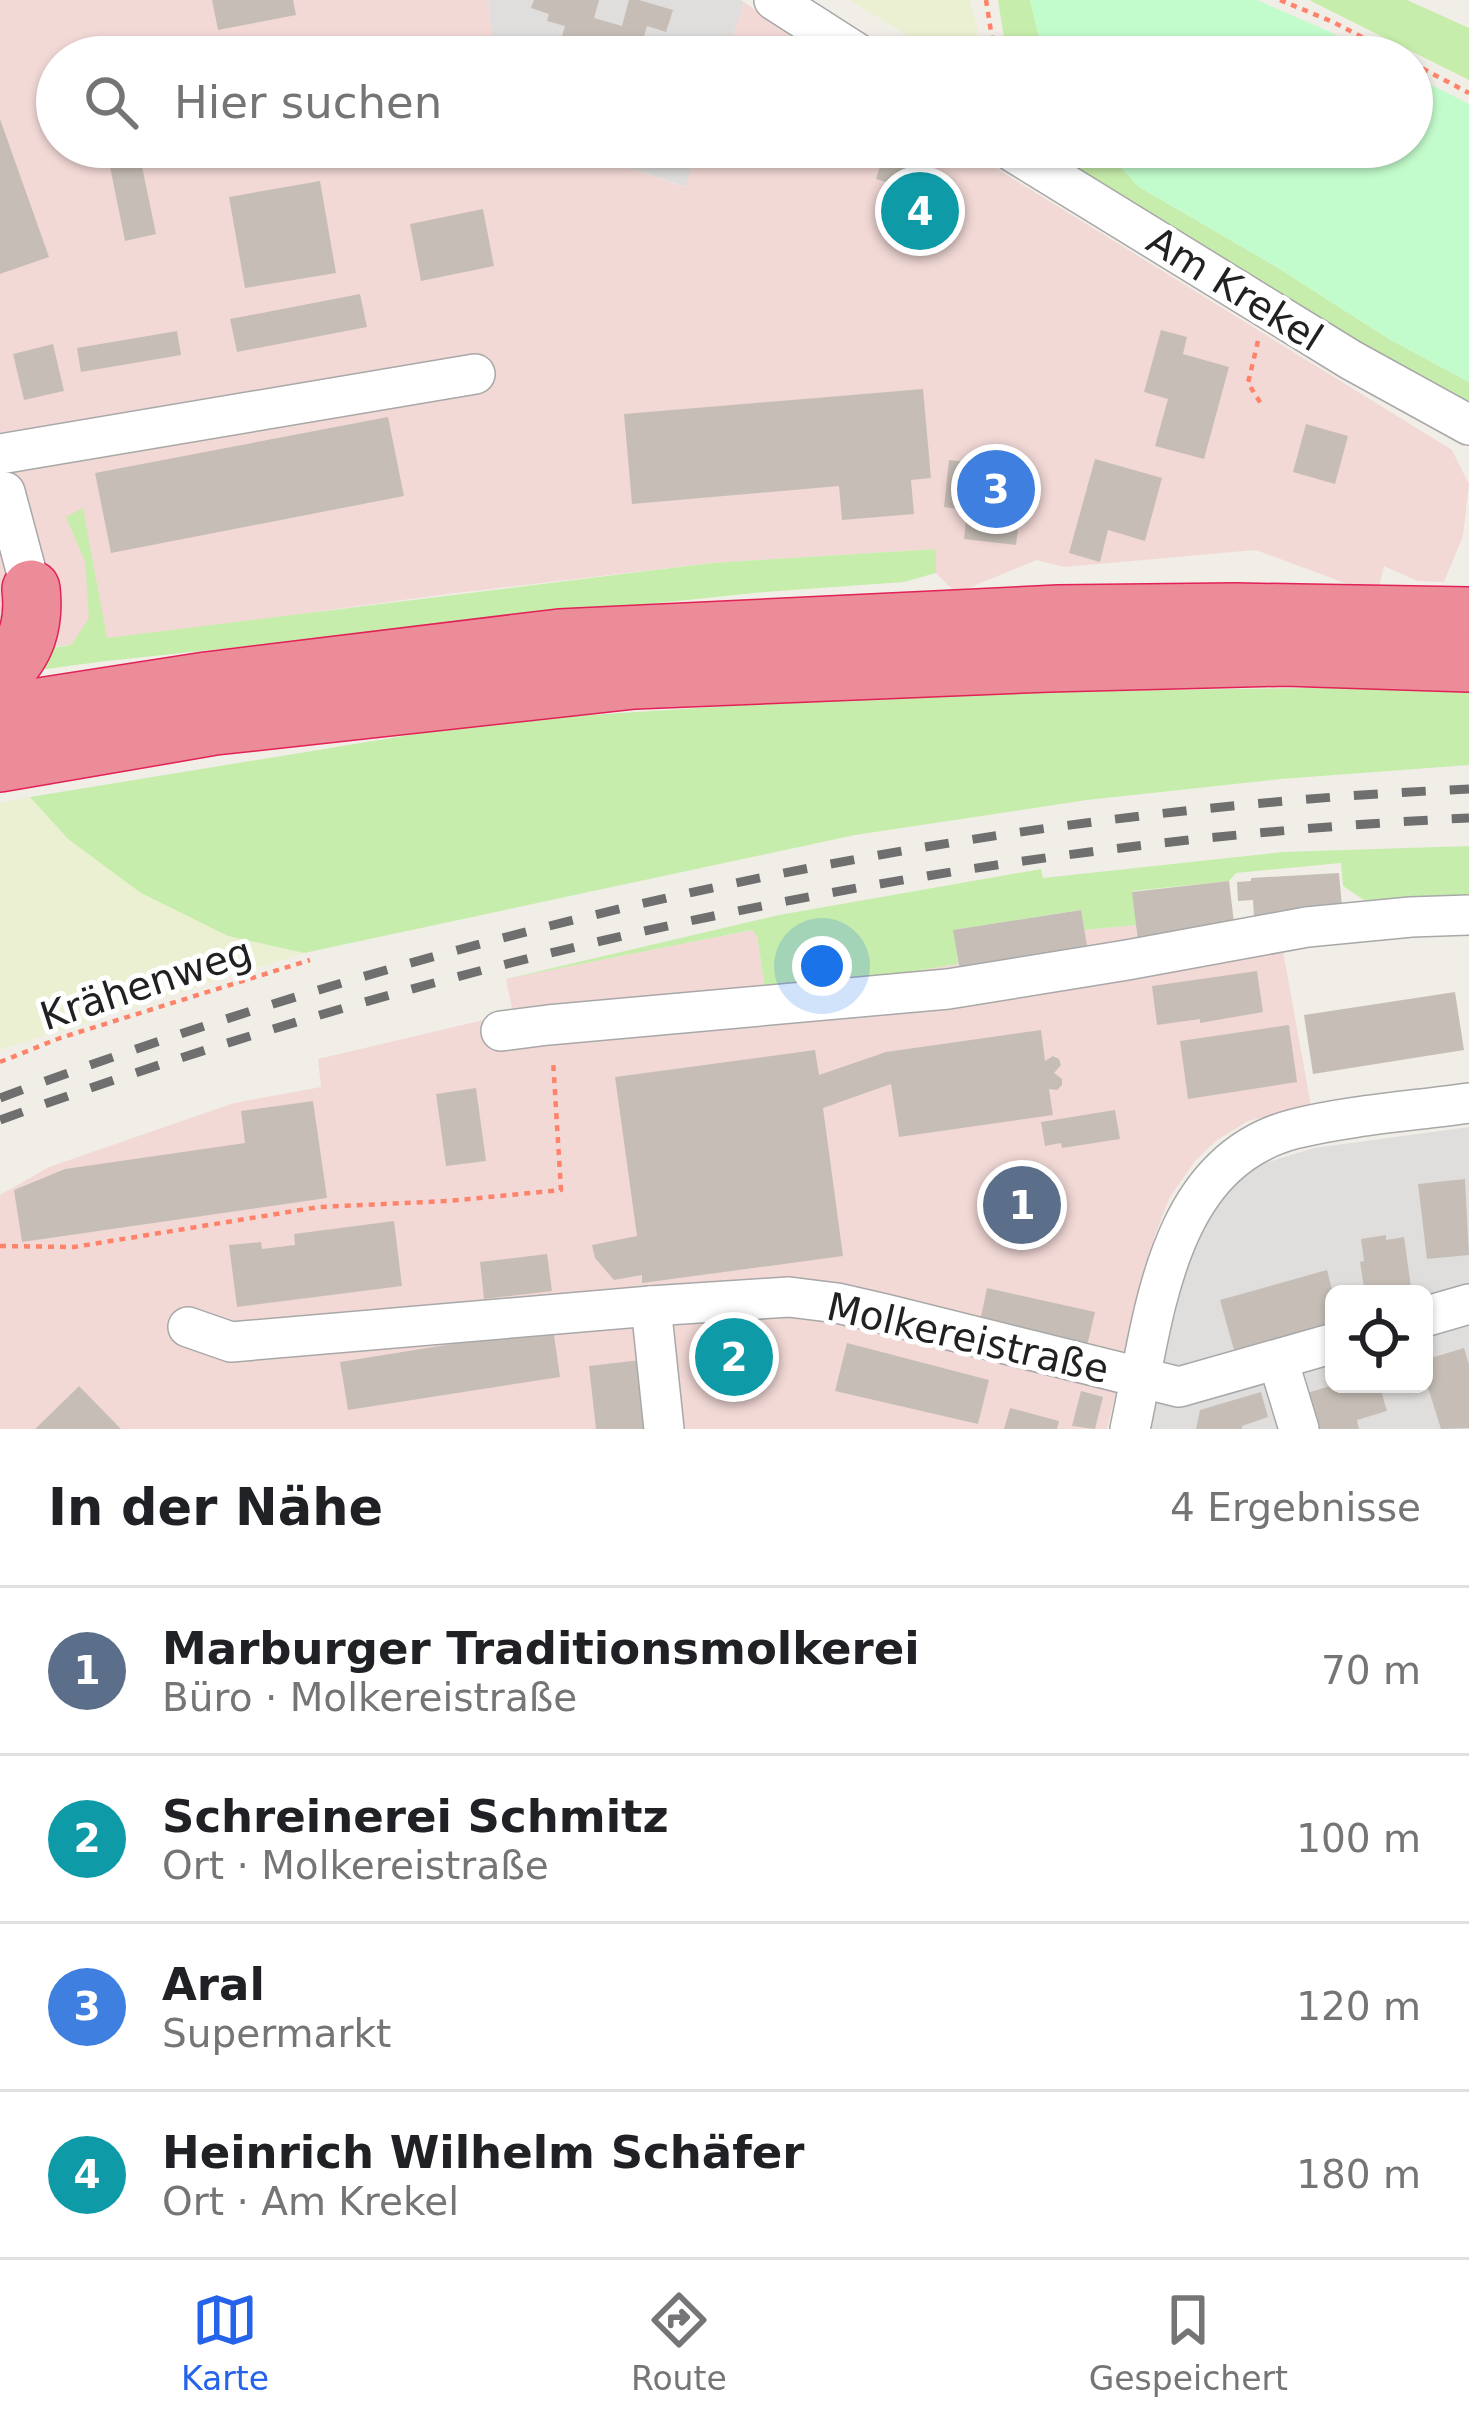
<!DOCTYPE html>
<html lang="de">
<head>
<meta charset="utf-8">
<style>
  :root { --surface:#fff; --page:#f2f2f2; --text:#202124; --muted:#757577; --line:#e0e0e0; --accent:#2563eb }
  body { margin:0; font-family:"DejaVu Sans",sans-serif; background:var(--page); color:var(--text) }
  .controls { position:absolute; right:36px; bottom:36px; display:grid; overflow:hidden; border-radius:18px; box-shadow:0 3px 9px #0004 }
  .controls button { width:108px; height:108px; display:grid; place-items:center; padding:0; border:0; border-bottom:3px solid var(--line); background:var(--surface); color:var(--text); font:60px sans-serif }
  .you { position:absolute; left:822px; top:966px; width:42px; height:42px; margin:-30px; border:9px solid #fff; border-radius:50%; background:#1a73e8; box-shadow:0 0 0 18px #1a73e833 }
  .badge { display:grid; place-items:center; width:78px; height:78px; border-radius:50%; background:var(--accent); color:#fff; font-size:39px; font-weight:700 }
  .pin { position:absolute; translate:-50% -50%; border:6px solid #fff; box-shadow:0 3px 12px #0006 }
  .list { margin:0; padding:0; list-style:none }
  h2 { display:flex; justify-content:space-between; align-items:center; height:156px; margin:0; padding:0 48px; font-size:51px }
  h2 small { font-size:39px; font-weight:400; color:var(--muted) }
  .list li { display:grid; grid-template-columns:78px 1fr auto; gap:36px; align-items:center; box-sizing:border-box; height:168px; padding:0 48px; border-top:3px solid var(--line) }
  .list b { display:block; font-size:45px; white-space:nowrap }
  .list p { margin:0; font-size:39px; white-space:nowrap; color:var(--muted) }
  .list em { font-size:39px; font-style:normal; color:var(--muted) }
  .icon { flex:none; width:66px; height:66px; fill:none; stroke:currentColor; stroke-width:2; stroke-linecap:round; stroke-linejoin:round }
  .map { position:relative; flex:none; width:1469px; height:1429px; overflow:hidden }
  .search { position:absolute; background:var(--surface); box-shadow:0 3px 9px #0004; left:36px; right:36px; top:36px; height:132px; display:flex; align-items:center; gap:30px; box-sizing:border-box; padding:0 42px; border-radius:66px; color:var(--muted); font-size:45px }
  .sheet { height:828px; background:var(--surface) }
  nav { display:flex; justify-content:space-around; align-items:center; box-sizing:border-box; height:168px; border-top:3px solid var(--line); background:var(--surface); font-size:33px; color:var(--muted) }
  nav a { display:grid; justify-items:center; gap:6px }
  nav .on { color:var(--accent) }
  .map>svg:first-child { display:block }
  .residential { fill:#dfdedd; fill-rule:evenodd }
  .commercial { fill:#f2d9d6 }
  .farmland { fill:#ecf0d2 }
  .grass { fill:#c7edac }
  .park { fill:#c3fccc }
  .building { fill:#c6beb6 }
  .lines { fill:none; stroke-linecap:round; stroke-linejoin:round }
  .minor-casing { stroke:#a8a8a8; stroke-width:42 }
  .highway-casing { stroke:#e22156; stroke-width:60 }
  .path { stroke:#ff836a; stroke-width:4.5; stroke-dasharray:6 6; stroke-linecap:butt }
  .minor { stroke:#fff; stroke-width:39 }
  .highway { stroke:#eb8c98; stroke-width:57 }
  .rail { stroke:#6f6f6f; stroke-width:9; stroke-dasharray:24 24; stroke-linecap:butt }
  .labels { text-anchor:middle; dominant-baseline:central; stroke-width:10; stroke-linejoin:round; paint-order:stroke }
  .street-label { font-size:39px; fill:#212121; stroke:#fff }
</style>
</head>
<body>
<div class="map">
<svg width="1469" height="1429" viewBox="0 0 1469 1429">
  <rect width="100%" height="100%" fill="#f1eee7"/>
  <g class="residential">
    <polygon points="488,0 741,0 744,2 727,57 494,57"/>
    <polygon points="568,147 698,147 686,187"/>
    <path d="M1469 1127V1429H1145L1181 1265 1222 1191 1262 1164 1314 1148ZM1334 1294H1424V1384H1334Z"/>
  </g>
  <g class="commercial">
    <polygon points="0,0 488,0 494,57 57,57 57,147 568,147 685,187 698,147 962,147 1452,450 1469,484 1463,536 1444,582 1417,581 1384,566 1377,595 1256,550 1064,567 1037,560 956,593 936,573 935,549 711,563 448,594 71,645 0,651"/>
    <polygon points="744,2 825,57 727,57"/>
    <polygon points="1277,918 1311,1106 1248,1121 1217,1140 1195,1161 1170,1197 1155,1235 1107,1429 0,1429 0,1195 49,1167 234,1103 321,1087 318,1059 513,1013 506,979 753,930 757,936 766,995 958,964 960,972 1084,930 1136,925 1137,941"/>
  </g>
  <g class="farmland">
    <polygon points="849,0 970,0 977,27 977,57 943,57"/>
    <polygon points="30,797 68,839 228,936 304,953 0,1050 0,803"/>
  </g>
  <g class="grass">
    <polygon points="998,0 1030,0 1044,57 1007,57"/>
    <polygon points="1309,0 1407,0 1469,28 1469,80"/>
    <polygon points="1042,147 1102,147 1139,187 1275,266 1389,339 1469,382 1469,412 1414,382"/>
    <polygon points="83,508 107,638 711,563 936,549 936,573 904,582 764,592 106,661 24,672 37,650 71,645 89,618 85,562 66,517"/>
    <polygon points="1314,688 1469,689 1469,765 1281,779 1087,800 855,835 304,953 228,936 141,893 68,839 30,797 495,721 931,693"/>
    <polygon points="1469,846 1469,899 1364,900 1343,886 1341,863 1236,873 1229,881 1133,891 1136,925 1084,930 1080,910 954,930 958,964 766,995 757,936 752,930 506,979 779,915 1041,869 1043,878 1283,852"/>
  </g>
  <g class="park">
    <polygon points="1030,0 1257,0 1326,30 1378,57 1044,57"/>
    <polygon points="1412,75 1469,104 1469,382 1389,339 1275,266 1139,187 1102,147 1412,147"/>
  </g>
  <g class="building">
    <polygon points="212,0 293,0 296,15 218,30"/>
    <polygon points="534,0 599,0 594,18 622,26 629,0 639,0 673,10 666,32 647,26 638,57 556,57 565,26 547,21 549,14 531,8"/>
    <polygon points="118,47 120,57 79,57 79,55"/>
    <polygon points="0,119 49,257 0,274"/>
    <polygon points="106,147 138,147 156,234 125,241"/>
    <polygon points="884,153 931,167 919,209 900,203 905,188 876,179"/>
    <polygon points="320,181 336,273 245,288 229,197"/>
    <polygon points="483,209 494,266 421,281 410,224"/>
    <polygon points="360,294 367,327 237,352 230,319"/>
    <polygon points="1161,330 1187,337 1183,354 1229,367 1204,459 1155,446 1168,399 1144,392"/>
    <polygon points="177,331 181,355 81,372 77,348"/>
    <polygon points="53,344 64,391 24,400 13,354"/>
    <polygon points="923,389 931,478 911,480 914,514 842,520 839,486 632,504 624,414"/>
    <polygon points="388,417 404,496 111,553 95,473"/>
    <polygon points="1306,424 1348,436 1335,484 1293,472"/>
    <polygon points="1095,459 1162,478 1145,541 1108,530 1100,562 1069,553"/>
    <polygon points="949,460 1025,469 1016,545 964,539 967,510 944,507"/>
    <polygon points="1339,873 1342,907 1278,911 1278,916 1254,918 1253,900 1238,901 1237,882 1251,881 1251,878"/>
    <polygon points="1229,881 1235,931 1138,942 1132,892"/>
    <polygon points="1081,910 1088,952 960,972 953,930"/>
    <polygon points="1257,971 1263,1012 1200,1023 1200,1019 1157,1025 1152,986"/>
    <polygon points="1455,992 1464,1050 1313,1074 1304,1015"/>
    <polygon points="1289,1025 1297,1082 1188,1099 1180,1041"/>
    <polygon points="1041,1030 1045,1061 1053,1056 1059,1059 1061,1065 1054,1073 1062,1079 1062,1085 1057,1090 1049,1089 1053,1115 899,1137 891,1084 823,1108 843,1256 642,1283 642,1275 614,1280 595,1258 592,1245 637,1236 615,1077 815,1050 819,1075 886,1052"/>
    <polygon points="476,1088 486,1161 446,1166 436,1094"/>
    <polygon points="313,1101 327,1198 22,1242 14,1190 65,1169 245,1143 241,1111"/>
    <polygon points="1115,1110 1120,1139 1062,1148 1061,1143 1045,1146 1041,1122"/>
    <polygon points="1465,1179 1469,1255 1427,1259 1418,1184"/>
    <polygon points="394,1221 402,1286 237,1307 229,1245 261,1242 262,1249 295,1245 294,1234"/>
    <polygon points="1386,1235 1386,1240 1404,1237 1412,1294 1365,1294 1360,1262 1364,1261 1361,1239"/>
    <polygon points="547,1254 552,1291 484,1299 480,1262"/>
    <polygon points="1327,1270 1334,1297 1334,1322 1234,1350 1220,1300"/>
    <polygon points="987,1288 1095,1312 1087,1346 980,1321"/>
    <polygon points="553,1328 560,1377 348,1410 340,1362"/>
    <polygon points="753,1331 759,1376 715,1383 708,1337"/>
    <polygon points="847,1343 989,1380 978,1424 835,1391"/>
    <polygon points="1464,1348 1469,1365 1469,1428 1441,1429 1424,1375 1424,1360"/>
    <polygon points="649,1359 656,1429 596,1429 589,1366"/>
    <polygon points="1337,1384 1379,1384 1387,1411 1357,1420 1359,1429 1317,1429 1307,1393"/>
    <polygon points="79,1386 121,1429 35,1429 67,1398"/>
    <polygon points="1081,1391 1103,1397 1095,1429 1072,1426"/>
    <polygon points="1261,1392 1268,1417 1242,1426 1242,1429 1196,1429 1200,1410"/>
    <polygon points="1010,1408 1059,1421 1057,1429 1004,1429"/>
  </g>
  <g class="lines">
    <g class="minor-casing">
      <g id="minor">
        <polyline points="774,0 863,57"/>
        <polyline points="1005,147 1351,360 1469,425"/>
        <polyline points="0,454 475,374"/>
        <polyline points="5,492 31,589"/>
        <polyline points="501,1031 548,1025 948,989 1127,960 1307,927 1411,917 1469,915"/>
        <polyline points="651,1306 664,1429"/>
        <polyline points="1424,1317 1469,1304"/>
        <polyline points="188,1327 231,1342 651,1306 789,1297 837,1303 885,1314 1179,1387 1334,1343"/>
        <polyline points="1278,1360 1299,1429"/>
        <path d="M1130 1429C1154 1320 1164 1163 1294 1129 1351 1115 1412 1111 1469 1103"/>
      </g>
    </g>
    <g class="highway-casing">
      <g id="highway">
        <path d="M0 676C26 651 35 625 31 589"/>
        <polyline points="0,713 207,681 560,638 1059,614 1235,612 1469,616"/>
        <polyline points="0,763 215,726 634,680 1048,663 1285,657 1469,663"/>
      </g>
    </g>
    <g class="path">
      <polyline points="986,0 995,57"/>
      <polyline points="1280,0 1333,22 1401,57"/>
      <polyline points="1412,63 1469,93"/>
      <polyline points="1258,341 1248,383 1263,407"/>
      <polyline points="0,1062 60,1038 310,960"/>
      <polyline points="0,1246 74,1247 319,1207 448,1201 561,1190 553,1060"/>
    </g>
    <use href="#minor" class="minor"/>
    <use href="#highway" class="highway"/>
    <g class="rail">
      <path d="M0 1098C469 922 968 811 1469 789"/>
      <path d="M0 1120C471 949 969 842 1469 818"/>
    </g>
  </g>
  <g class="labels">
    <g class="street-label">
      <text transform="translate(1235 289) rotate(32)">Am Krekel</text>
      <text transform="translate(146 984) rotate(-18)">Krähenweg</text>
      <text transform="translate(968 1338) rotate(13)">Molkereistraße</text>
    </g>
  </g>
</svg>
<div class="controls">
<button><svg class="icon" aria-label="locate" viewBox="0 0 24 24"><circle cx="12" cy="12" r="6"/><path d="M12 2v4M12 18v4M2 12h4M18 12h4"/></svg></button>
</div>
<div class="you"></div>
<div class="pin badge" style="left:1022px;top:1205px;background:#5c6f8a">1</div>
<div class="pin badge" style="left:734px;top:1357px;background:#0f9aa8">2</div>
<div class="pin badge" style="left:996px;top:489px;background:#3f7fe0">3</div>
<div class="pin badge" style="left:920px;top:211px;background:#0f9aa8">4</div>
<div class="search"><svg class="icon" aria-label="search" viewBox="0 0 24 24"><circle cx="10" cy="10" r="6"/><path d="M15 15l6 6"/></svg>Hier suchen</div>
</div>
<section class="sheet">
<h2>In der Nähe<small>4 Ergebnisse</small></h2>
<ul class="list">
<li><span class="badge" style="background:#5c6f8a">1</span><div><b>Marburger Traditionsmolkerei</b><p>Büro · Molkereistraße</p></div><em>70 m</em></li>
<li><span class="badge" style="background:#0f9aa8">2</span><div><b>Schreinerei Schmitz</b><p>Ort · Molkereistraße</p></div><em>100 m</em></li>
<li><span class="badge" style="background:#3f7fe0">3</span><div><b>Aral</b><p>Supermarkt</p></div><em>120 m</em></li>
<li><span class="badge" style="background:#0f9aa8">4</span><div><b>Heinrich Wilhelm Schäfer</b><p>Ort · Am Krekel</p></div><em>180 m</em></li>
</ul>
</section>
<nav>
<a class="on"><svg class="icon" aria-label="map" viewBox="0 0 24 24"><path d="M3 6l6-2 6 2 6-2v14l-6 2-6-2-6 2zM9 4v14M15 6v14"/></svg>Karte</a>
<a><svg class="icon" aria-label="directions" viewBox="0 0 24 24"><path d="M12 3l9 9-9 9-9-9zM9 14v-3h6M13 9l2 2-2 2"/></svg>Route</a>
<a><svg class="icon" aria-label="saved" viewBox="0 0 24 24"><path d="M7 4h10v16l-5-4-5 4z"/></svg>Gespeichert</a>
</nav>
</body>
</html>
